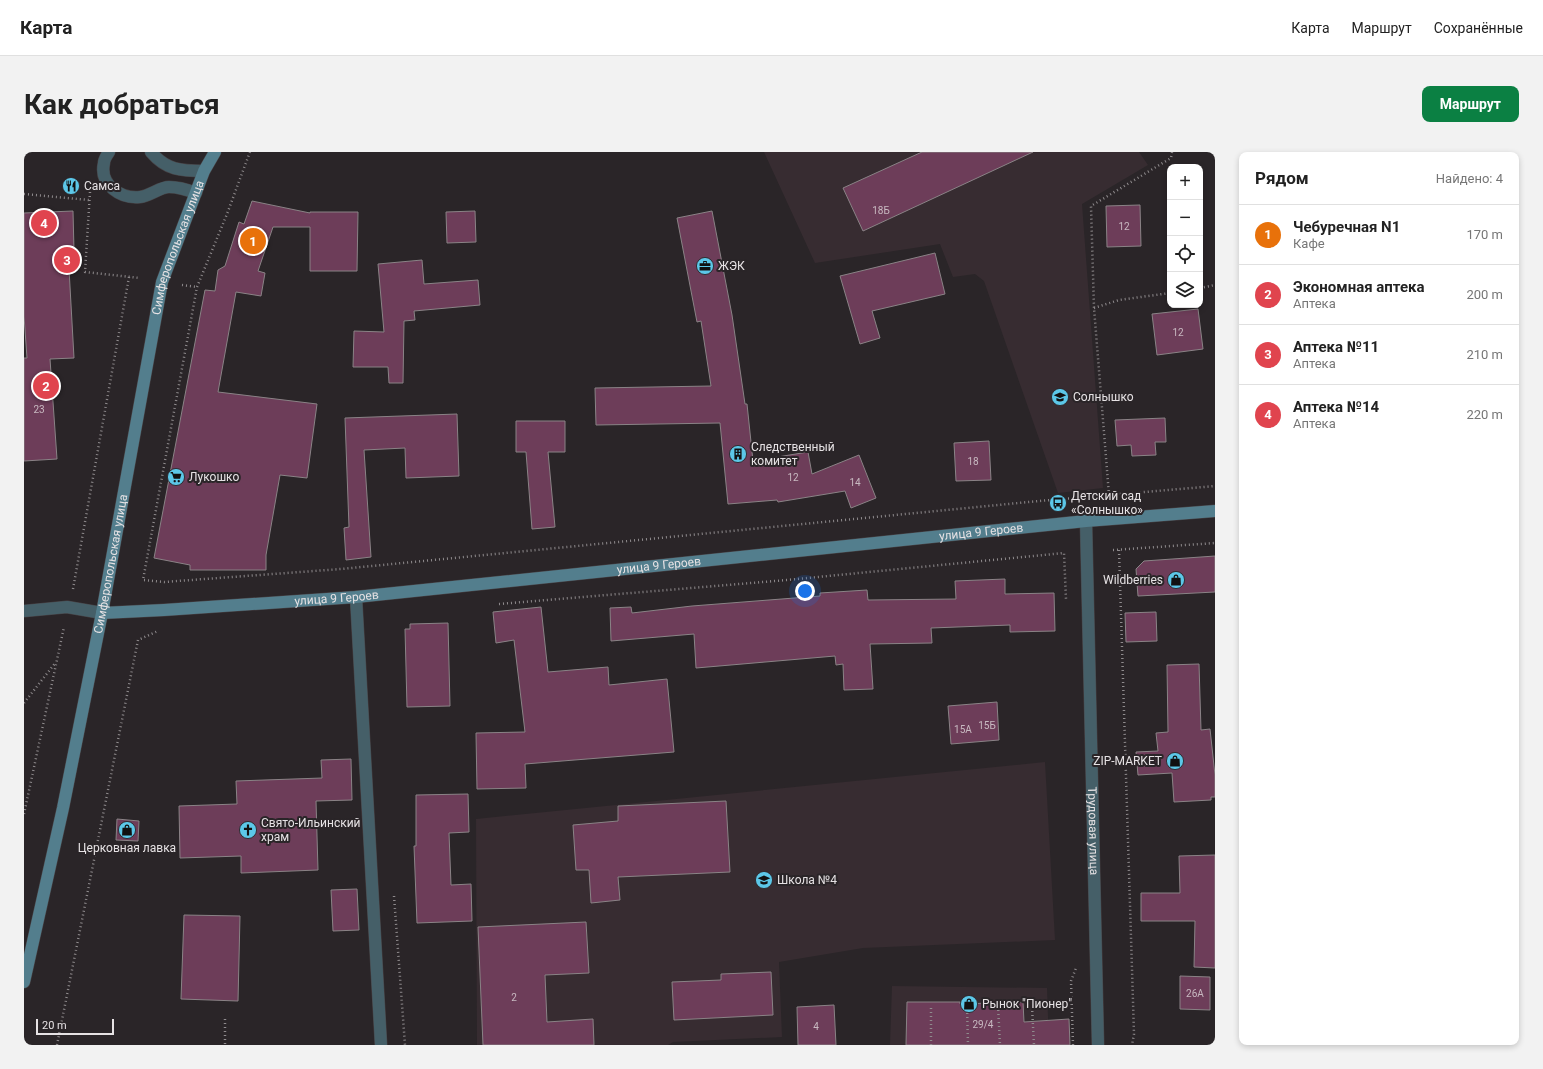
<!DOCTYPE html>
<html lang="ru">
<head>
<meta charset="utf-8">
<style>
  :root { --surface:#fff; --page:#f2f2f2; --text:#222; --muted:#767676; --line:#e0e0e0; --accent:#0b8043 }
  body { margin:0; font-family:Roboto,sans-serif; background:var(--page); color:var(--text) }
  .controls { position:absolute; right:12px; top:12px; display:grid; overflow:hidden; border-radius:8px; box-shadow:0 2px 6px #0003 }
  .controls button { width:36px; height:36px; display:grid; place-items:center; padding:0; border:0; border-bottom:1px solid var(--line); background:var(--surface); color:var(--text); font:20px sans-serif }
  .scale { position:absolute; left:12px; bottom:10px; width:78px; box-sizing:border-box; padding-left:4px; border:2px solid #e6e2e4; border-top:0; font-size:11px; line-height:14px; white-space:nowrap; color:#e6e2e4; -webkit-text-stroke:3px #2a2528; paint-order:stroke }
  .you { position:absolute; left:781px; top:439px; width:14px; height:14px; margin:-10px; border:3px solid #fff; border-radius:50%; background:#1a73e8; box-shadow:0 0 0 6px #1a73e833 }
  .badge { display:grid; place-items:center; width:26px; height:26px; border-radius:50%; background:var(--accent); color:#fff; font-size:13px; font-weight:700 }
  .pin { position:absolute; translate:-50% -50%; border:2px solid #fff; box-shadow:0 1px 4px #0006 }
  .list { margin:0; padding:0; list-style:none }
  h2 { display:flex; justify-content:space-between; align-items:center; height:52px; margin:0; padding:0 16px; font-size:17px }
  h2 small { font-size:13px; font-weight:400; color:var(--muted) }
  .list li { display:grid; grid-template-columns:26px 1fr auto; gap:12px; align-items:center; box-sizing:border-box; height:60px; padding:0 16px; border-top:1px solid var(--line) }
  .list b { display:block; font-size:15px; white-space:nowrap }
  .list p { margin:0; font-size:13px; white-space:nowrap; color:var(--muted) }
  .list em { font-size:13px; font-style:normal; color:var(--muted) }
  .icon { flex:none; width:22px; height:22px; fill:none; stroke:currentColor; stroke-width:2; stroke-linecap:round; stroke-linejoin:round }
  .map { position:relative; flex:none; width:1191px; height:893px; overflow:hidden; border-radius:8px }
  header { display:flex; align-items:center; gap:24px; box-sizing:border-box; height:56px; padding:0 20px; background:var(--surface); border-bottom:1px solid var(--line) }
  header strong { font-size:19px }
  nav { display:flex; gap:22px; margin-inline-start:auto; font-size:14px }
  .intro { display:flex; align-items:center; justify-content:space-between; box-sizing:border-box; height:96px; padding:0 24px }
  h1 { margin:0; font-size:28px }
  .button { padding:10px 18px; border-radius:8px; background:var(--accent); color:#fff; font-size:14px; font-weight:700 }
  main { display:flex; gap:24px; padding:0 24px }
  aside { flex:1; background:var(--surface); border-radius:8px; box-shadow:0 2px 6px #0003 }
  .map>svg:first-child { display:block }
  .built { fill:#372c31 }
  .building { fill:#6d3d59; stroke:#8a8386 }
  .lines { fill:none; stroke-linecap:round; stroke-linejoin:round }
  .lane-casing { stroke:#484346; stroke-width:13 }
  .street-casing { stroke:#484346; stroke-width:13 }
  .secondary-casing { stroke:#484346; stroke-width:13 }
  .path { stroke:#8f8b8d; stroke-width:2.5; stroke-dasharray:1 3; stroke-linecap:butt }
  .lane { stroke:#455f68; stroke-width:12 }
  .street { stroke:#455f68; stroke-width:12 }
  .secondary { stroke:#537e8d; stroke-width:12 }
  .labels { text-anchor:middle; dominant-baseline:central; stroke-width:4; stroke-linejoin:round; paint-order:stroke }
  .number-label { font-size:10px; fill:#c8b9c1 }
  .poi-label { font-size:12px; fill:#e6e2e4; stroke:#2a2528; text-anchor:start }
  .street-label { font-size:12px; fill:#e6e2e4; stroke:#2a2528 }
</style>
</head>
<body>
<header>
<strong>Карта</strong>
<nav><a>Карта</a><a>Маршрут</a><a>Сохранённые</a></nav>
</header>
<div class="intro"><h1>Как добраться</h1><a class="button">Маршрут</a></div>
<main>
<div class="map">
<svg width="1191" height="893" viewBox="0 0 1191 893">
  <rect width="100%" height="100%" fill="#2a2528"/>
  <g class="built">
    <polygon points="740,0 1115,0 1124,13 1058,52 1079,336 1034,341 960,129 951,122 929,125 916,92 791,111"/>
    <polygon points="1021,610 1031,788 839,796 755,810 758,885 649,890 644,893 453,893 452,667"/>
    <polygon points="868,834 1023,836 1025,893 866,893"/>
  </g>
  <g class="building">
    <polygon points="898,0 1009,0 839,79 819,36"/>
    <polygon points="228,49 286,61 286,60 334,60 333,119 286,119 286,75 249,75 234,119 241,121 237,144 212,140 194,240 293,252 283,326 256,323 242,403 242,418 166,418 166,413 130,406 181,138 191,139 194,118 201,114 215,70 220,72"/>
    <polygon points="1116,53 1117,94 1083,95 1082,54"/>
    <polygon points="49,59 50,99 44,99 50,206 26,207 33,307 0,309 0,206 3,206 0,164 0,61"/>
    <polygon points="451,59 452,90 423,91 422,60"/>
    <polygon points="688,59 708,163 721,252 723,252 729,309 784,300 788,322 835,303 852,346 827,356 821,339 754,350 753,348 704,352 696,271 572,273 571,236 687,234 677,169 673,170 653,66"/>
    <polygon points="911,101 921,142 848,159 856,186 836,192 816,124"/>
    <polygon points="398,108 400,132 454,128 456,153 390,159 391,168 380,169 379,231 365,231 364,215 329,215 330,179 360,180 354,112"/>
    <polygon points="1174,157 1179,197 1133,203 1128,162"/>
    <polygon points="433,262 435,324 382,326 381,296 340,298 347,405 322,408 320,376 325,375 321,266"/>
    <polygon points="1141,266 1142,290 1131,290 1132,303 1108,304 1107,293 1093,294 1091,268"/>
    <polygon points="492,269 541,269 541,300 524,300 531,375 508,377 502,300 492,300"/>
    <polygon points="965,289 967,328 932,329 930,291"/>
    <polygon points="1191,404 1191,440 1114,444 1112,417 1120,409"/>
    <polygon points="981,427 981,442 1030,441 1031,479 986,480 986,473 907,476 908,491 846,492 849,537 820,538 819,512 812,513 811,504 672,516 670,482 587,489 586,456 607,455 608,461 668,454 796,444 796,441 843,438 844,448 932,447 931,429"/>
    <polygon points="517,455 524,520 584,515 585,533 643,527 650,600 501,612 502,636 453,637 452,581 501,580 490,488 472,491 469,460"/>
    <polygon points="1132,460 1133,489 1102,490 1101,461"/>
    <polygon points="424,471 426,554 383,555 381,477 386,477 386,472"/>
    <polygon points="1175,512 1177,578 1186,577 1191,623 1191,645 1187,645 1187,648 1150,650 1148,621 1114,623 1112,600 1134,599 1132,581 1144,580 1143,513"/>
    <polygon points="973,550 975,588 927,592 924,554"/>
    <polygon points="327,607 328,648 292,649 294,718 217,721 217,704 156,706 155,654 213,652 212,629 298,626 297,608"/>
    <polygon points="444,642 445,680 425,681 427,733 447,732 448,769 393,771 390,694 392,694 392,643"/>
    <polygon points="702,649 706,720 594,725 596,748 567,751 565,718 552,718 549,673 594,669 594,654"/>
    <polygon points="93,667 115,669 114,689 92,688"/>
    <polygon points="1191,703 1191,816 1170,815 1171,769 1117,769 1117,741 1156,741 1155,704"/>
    <polygon points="333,737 335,778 309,779 307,738"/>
    <polygon points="160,763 216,764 214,849 157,847"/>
    <polygon points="562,770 565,821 521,823 523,870 569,867 570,893 459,893 454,775"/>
    <polygon points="747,820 749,863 650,868 648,830 697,828 697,822"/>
    <polygon points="1156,824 1186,825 1186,858 1156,857"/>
    <polygon points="883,850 936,850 936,852 999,850 1000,870 1045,867 1046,893 882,893"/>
    <polygon points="810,853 812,893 774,893 773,855"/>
  </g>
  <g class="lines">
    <g class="lane-casing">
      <g id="lane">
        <path d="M85 0C83 3 80 7 80 11 75 33 97 47 116 45 126 44 136 35 145 35 155 35 164 38 172 41"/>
        <path d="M127 0C142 18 157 19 180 19"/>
      </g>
    </g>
    <g class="street-casing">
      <g id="street">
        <path id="s1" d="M1062 369 1074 893"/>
        <polyline points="332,445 357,893"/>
        <polyline points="0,459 43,455 78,461"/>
      </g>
    </g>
    <g class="secondary-casing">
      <g id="secondary">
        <path id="s2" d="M78 461 140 458 332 445 1062 369 1191 359"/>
        <path id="s3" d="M0 830 39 656 78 461 138 130 180 19 191 0"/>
      </g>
    </g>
    <g class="path">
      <polyline points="226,0 203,62 173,135 119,428 140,430 317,417 1015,349 1191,334"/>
      <polyline points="66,40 61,120 116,126"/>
      <polyline points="0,42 65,48"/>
      <polyline points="158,133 173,135"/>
      <polyline points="1176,136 1191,133"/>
      <polyline points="1070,156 1095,148 1146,141"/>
      <polyline points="1085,343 1070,156 1067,54 1147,6 1148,0"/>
      <polyline points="1089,398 1191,391"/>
      <polyline points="1095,398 1110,882 1108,893"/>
      <polyline points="49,437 105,125"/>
      <polyline points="475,452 763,428 1040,401 1042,447"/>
      <polyline points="0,551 32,510"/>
      <polyline points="0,662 40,475"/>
      <polyline points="370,744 381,893"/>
      <polyline points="943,853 944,893"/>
      <polyline points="974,854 976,893"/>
      <polyline points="1008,855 1010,893"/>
      <polyline points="201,867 201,893"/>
      <polyline points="33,893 114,488 134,479"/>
      <polyline points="907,893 907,854"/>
      <polyline points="1049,893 1047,829 1052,816"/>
    </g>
    <use href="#lane" class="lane"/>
    <use href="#street" class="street"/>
    <use href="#secondary" class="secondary"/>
  </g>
  <defs>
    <g id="restaurant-disc" transform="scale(0.9)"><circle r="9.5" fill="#5cc7e8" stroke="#2a2528"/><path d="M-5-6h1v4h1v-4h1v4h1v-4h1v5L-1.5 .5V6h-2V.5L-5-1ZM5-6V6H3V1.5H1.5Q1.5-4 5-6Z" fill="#111"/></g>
    <g id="office-disc" transform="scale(0.9)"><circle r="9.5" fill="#5cc7e8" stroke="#2a2528"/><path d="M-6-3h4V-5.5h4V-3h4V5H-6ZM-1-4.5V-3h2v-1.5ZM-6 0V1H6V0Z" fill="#111"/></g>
    <g id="school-disc" transform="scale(0.9)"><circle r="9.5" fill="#5cc7e8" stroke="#2a2528"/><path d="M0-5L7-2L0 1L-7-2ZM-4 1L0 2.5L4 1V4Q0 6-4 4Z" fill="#111"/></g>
    <g id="building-disc" transform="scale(0.9)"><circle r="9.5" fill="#5cc7e8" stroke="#2a2528"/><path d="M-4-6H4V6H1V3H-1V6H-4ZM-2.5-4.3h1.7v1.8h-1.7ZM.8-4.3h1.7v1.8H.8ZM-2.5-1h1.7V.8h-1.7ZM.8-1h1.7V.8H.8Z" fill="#111"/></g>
    <g id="supermarket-disc" transform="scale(0.9)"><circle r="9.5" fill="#5cc7e8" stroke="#2a2528"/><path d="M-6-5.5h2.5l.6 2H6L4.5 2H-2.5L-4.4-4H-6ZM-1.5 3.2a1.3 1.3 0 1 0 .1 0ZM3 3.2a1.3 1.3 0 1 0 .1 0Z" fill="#111"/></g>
    <g id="bus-disc" transform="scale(0.9)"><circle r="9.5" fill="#5cc7e8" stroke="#2a2528"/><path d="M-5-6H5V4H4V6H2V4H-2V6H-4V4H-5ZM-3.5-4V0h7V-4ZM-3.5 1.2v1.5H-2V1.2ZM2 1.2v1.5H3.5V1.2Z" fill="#111"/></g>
    <g id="shop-disc" transform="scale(0.9)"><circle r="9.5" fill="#5cc7e8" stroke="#2a2528"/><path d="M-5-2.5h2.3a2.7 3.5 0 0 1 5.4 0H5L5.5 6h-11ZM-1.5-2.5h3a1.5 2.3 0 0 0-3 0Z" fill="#111"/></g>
    <g id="church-disc" transform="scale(0.9)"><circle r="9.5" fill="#5cc7e8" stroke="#2a2528"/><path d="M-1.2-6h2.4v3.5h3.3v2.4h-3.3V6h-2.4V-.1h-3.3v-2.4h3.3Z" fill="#111"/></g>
  </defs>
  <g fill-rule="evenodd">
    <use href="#restaurant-disc" x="47" y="34"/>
    <use href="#office-disc" x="681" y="114"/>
    <use href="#school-disc" x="1036" y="245"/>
    <use href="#building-disc" x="714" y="302"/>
    <use href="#supermarket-disc" x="152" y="325"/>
    <use href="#bus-disc" x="1034" y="351"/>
    <use href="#shop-disc" x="1152" y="428"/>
    <use href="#shop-disc" x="1151" y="609"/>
    <use href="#shop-disc" x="103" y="678"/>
    <use href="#church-disc" x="224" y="678"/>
    <use href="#school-disc" x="740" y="728"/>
    <use href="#shop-disc" x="945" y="852"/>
  </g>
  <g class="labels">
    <g class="number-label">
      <text x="857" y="58">18Б</text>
      <text x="1100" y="74">12</text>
      <text x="1154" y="180">12</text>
      <text x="15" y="257">23</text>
      <text x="949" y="309">18</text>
      <text x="769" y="325">12</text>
      <text x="831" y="330">14</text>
      <text x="963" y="573">15Б</text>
      <text x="939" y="577">15А</text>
      <text x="1171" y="841">26А</text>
      <text x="490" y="845">2</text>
      <text x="959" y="872">29/4</text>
      <text x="792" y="874">4</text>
    </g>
    <g class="poi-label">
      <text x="60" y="34">Самса</text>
      <text x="694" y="114">ЖЭК</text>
      <text x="1049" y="245">Солнышко</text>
      <text x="727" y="295">Следственный<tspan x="727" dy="14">комитет</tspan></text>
      <text x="165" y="325">Лукошко</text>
      <text x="1047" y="344">Детский сад<tspan x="1047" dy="14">«Солнышко»</tspan></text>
      <text x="1139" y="428" text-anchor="end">Wildberries</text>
      <text x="1138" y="609" text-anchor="end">ZIP-MARKET</text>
      <text x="237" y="671">Свято-Ильинский<tspan x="237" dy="14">храм</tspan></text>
      <text x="103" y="696" text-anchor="middle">Церковная лавка</text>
      <text x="753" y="728">Школа №4</text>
      <text x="958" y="852">Рынок "Пионер"</text>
    </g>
    <g class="street-label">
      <text stroke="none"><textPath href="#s3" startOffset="751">Симферопольская улица</textPath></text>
      <text stroke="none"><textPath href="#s2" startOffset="883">улица 9 Героев</textPath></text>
      <text stroke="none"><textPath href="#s3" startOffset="427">Симферопольская улица</textPath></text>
      <text stroke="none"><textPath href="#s2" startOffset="559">улица 9 Героев</textPath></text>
      <text stroke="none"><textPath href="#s2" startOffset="235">улица 9 Героев</textPath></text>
      <text stroke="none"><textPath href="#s1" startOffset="310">Трудовая улица</textPath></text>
    </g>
  </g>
</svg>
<div class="controls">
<button>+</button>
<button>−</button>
<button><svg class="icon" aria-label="locate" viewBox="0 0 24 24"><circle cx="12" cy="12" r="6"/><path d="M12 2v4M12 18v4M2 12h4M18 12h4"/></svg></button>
<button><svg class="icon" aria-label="layers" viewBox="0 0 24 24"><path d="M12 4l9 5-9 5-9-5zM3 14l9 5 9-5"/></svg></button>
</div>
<div class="scale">20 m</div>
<div class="you"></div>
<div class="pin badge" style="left:229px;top:89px;background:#e8710a">1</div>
<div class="pin badge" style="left:22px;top:234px;background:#e0444e">2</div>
<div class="pin badge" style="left:43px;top:108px;background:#e0444e">3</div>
<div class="pin badge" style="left:20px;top:71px;background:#e0444e">4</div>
</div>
<aside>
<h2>Рядом<small>Найдено: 4</small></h2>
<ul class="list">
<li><span class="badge" style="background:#e8710a">1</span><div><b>Чебуречная N1</b><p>Кафе</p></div><em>170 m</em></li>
<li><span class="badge" style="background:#e0444e">2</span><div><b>Экономная аптека</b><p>Аптека</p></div><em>200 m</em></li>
<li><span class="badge" style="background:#e0444e">3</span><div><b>Аптека №11</b><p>Аптека</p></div><em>210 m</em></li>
<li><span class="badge" style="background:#e0444e">4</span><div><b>Аптека №14</b><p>Аптека</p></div><em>220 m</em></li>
</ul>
</aside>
</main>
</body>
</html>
